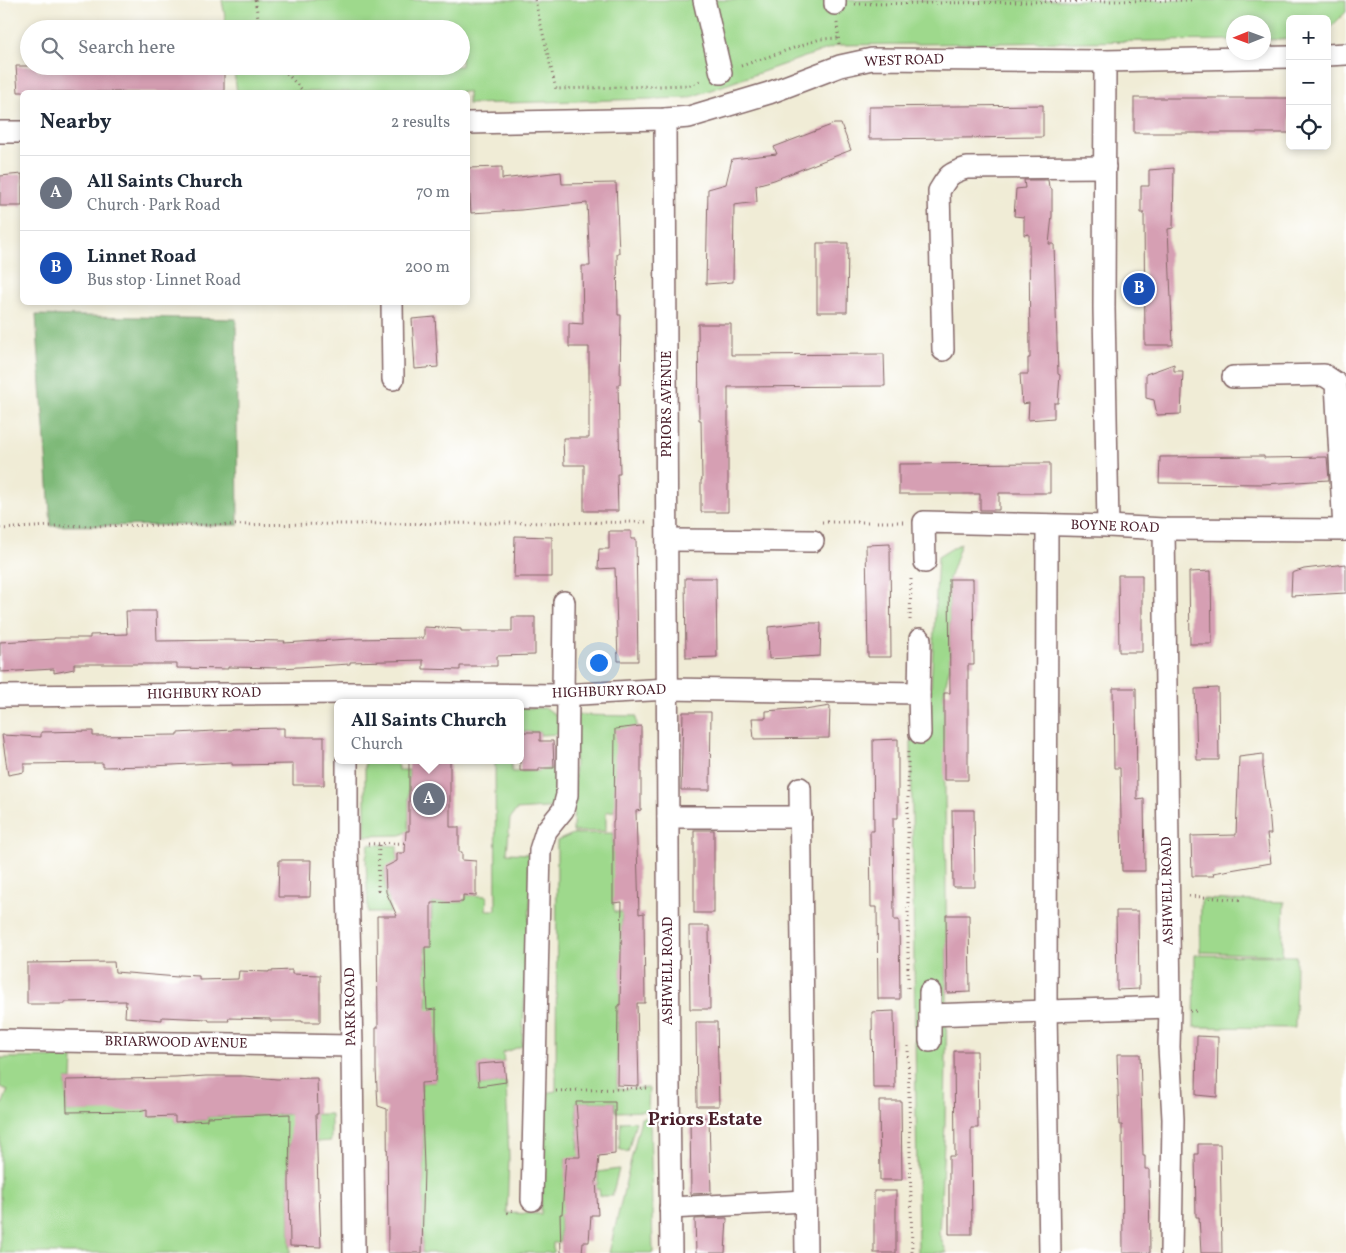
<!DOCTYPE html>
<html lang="en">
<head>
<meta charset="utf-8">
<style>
  :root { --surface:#fff; --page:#f6f6f7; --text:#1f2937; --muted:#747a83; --line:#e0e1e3; --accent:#1a73e8 }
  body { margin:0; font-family:Vollkorn,serif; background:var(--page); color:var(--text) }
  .controls { position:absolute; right:15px; top:15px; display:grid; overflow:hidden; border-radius:8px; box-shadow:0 2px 8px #0003 }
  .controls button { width:45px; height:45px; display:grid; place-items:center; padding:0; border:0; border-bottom:1px solid var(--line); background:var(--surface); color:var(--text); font:25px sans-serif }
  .compass { position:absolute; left:1226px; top:15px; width:45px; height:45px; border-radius:50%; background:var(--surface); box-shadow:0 2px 8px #0003; rotate:269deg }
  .you { position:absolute; left:598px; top:662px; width:18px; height:18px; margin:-12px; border:4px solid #fff; border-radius:50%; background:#1a73e8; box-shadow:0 0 0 8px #1a73e833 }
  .badge { display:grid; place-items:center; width:32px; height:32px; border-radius:50%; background:var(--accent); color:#fff; font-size:16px; font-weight:700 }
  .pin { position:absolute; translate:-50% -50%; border:2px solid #fff; box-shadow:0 1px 5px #0006 }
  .popup { position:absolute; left:334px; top:699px; width:190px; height:65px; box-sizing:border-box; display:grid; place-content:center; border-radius:8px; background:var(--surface); filter:drop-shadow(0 1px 4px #0005); font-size:16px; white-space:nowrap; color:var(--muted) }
  .popup b { font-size:19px; color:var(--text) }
  .popup::after { content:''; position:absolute; left:50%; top:100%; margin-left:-10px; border:10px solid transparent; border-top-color:var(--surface) }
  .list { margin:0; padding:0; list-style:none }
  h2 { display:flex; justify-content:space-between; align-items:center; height:65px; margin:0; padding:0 20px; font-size:21px }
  h2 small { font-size:16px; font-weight:400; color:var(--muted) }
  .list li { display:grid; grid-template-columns:32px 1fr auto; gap:15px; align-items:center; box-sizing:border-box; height:75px; padding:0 20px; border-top:1px solid var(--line) }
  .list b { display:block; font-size:19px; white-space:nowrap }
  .list p { margin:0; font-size:16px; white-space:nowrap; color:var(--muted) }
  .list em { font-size:16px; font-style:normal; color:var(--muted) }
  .icon { flex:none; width:28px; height:28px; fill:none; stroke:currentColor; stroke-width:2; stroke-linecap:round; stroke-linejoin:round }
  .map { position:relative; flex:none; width:1346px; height:1253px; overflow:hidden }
  .search { position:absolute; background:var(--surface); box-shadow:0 2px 8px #0003; left:20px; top:20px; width:450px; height:55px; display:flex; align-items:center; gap:12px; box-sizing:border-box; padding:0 18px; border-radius:28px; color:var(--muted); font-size:19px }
  .panel { position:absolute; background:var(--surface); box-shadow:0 2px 8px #0003; left:20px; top:90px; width:450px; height:215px; border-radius:8px }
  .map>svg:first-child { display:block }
  .green { fill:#9ed98c; stroke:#747c5c }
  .forest { fill:#7eb978; stroke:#646c52 }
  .building { fill:#d69fb3 }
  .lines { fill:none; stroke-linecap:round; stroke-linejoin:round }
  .minor-casing { stroke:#846767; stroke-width:24 }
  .path { stroke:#846767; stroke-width:3; stroke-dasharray:1 4; stroke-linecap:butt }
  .minor { stroke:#fff; stroke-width:21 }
  .labels { text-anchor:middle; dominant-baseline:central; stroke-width:4.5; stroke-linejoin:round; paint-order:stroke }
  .street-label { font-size:14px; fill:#4a1f2b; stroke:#fff }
  .district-label { font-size:19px; font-weight:bold; fill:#4a1f2b; stroke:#fff }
</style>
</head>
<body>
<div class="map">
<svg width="1346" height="1253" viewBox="0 0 1346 1253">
  <rect width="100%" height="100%" fill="#fff"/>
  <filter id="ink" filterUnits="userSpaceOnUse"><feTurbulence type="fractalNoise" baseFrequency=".02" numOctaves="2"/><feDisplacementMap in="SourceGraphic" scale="10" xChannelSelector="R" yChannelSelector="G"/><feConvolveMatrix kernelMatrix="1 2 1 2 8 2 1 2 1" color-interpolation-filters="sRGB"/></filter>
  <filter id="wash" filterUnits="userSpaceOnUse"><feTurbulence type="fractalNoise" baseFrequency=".0096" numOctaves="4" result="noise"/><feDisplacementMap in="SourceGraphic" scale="20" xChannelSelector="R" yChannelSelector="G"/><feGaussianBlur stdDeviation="1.12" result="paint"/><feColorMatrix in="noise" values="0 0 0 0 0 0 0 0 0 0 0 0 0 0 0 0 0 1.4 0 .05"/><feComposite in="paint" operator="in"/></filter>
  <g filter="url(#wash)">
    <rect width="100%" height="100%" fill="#f0ecd6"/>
    <g class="green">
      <polygon points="222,0 1346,0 1346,12 1327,31 1327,19 1290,19 1290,39 1264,40 1264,22 1234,22 1233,40 839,45 688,98 468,104 468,92 237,92 233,66 461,66 461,29 227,29"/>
      <polygon points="961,543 949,579 950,665 944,693 947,993 945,1125 939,1234 947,1253 918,1253 911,741 928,740 938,557"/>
      <polygon points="520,708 546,708 560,718 560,734 540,735 540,732 520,732"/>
      <polygon points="576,715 636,716 637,727 614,811 606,812 606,831 573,832"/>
      <polygon points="365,760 397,760 398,770 409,770 409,831 401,835 365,836"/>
      <polygon points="495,760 511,760 512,772 539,771 560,766 560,807 516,810 510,819 507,853 533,854 522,1046 503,1053 504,1062 478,1065 479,1086 506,1082 509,1158 507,1213 541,1214 544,1093 556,1091 557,841 573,834 613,833 614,912 623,912 622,915 621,1004 618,1005 617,1089 649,1088 648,1111 616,1112 615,1102 576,1102 579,1157 566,1158 566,1215 560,1215 560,1242 553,1243 553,1253 422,1253 424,1167 421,1083 435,1082 437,1068 436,1028 411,1028 427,1008 428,987 411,987 426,972 425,947 431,946 432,903 463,902 467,895 487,896 486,910 496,910"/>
      <polygon points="369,844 397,846 397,866 385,868 386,892 388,896 390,913 368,913 366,858"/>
      <polygon points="1201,899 1284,902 1282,955 1200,952"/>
      <polygon points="1195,955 1296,956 1295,1028 1194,1027"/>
      <polygon points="73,1057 72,1080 66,1080 67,1112 147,1109 176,1103 175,1122 207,1120 207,1117 243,1115 331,1114 331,1141 289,1144 289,1182 290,1253 0,1253 0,1110 8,1090 0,1087 0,1058"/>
      <polygon points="650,1117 653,1253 609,1253 641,1118"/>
      <polygon points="636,1121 628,1152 619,1149 621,1122"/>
      <polygon points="619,1169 612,1196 600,1196 599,1189 586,1190 587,1186 598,1184 598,1172"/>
    </g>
    <polygon class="forest" points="36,315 236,319 238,525 51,526"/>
    <g id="blocks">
      <g class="building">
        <polygon points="16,66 38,66 38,71 96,66 224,66 224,92 18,92"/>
        <rect x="1134" y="98" width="156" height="35"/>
        <polygon points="1043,105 1043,137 869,139 869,107"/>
        <polygon points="834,124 841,124 851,150 774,180 756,185 757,202 734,205 733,282 706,284 708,189 726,184 732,159 777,154 774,147"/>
        <polygon points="502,167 502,179 561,172 562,184 616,183 619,253 617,253 618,315 621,315 620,384 618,384 620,474 617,474 618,511 584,511 584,465 564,465 563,438 589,438 589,347 569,347 569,323 583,324 582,266 590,266 587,203 521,210 471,213 468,168"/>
        <polygon points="1174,168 1173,228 1168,229 1173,345 1145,345 1144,213 1141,213 1141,186 1149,186 1149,170"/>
        <polygon points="22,174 22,206 0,206 0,176"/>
        <polygon points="1024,180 1048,180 1049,187 1052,189 1052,216 1049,244 1054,244 1058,374 1060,375 1058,403 1054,403 1054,418 1028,420 1029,403 1022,404 1020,374 1028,374 1028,358 1030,358 1029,234 1024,235 1024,217 1014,216 1016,189 1025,188"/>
        <polygon points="817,243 848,243 847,312 817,312"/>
        <polygon points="435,317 438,367 415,369 412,319"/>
        <polygon points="698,324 731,324 731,355 884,354 885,386 728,387 728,512 701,512 701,480 702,480 701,420 699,420"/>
        <polygon points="1174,364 1174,371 1183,371 1181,414 1157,415 1154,400 1146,398 1146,374"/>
        <polygon points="1264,456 1264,458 1327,457 1329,480 1264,484 1159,483 1160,457"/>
        <polygon points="1050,463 1050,493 999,493 999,510 980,510 980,494 899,494 899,464"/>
        <polygon points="609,531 631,531 631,539 636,539 638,661 618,661 615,568 598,569 599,549 609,549"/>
        <polygon points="515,536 552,537 552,577 514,577"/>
        <polygon points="890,544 891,657 868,657 866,545"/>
        <polygon points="1346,564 1346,593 1291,596 1292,573 1304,569"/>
        <polygon points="1211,571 1212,644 1190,644 1189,572"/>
        <polygon points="1118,575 1142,575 1142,652 1119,652"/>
        <polygon points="685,578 716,578 717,657 686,658"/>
        <polygon points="949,579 973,579 974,665 968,665 968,780 944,780 944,693 950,693"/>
        <polygon points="126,611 156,611 157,641 228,640 285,641 284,643 349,639 424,638 424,627 461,629 461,631 512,631 512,617 535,617 535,655 497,656 497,666 460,666 460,670 423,669 423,660 350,662 350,664 281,668 228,667 228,669 177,668 177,664 74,664 74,669 54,673 54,669 0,672 0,642 54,639 54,638 90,638 90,635 127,634"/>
        <polygon points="807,623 821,623 820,656 769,659 768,627"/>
        <polygon points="1113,688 1136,688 1137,800 1144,799 1145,871 1122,871 1120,768 1114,768"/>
        <polygon points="1218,688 1219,760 1197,760 1195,689"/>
        <polygon points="830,706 829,738 754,739 752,718 766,718 766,711 805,708 805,710"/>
        <polygon points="683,712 711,712 710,790 681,790"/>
        <polygon points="641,726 641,810 636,811 639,914 644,913 645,1003 637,1003 639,1086 617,1085 618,1005 620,1005 622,902 613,903 613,821 614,821 615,729"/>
        <polygon points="284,728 284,737 324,737 324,785 293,785 293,764 232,765 232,762 152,766 103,767 103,763 24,764 24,772 8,775 2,735 41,737 41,732 93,731 93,736 177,735 177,733 232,730 232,729"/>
        <polygon points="520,732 540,732 540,741 553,741 554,768 539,768 539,771 520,771"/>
        <polygon points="898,739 898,818 893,818 894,920 899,920 900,999 878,999 877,907 871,907 870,831 874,831 873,740"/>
        <polygon points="1263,754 1263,767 1269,810 1271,834 1267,834 1271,863 1213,873 1214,876 1192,876 1191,836 1236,835 1239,757"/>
        <polygon points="409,760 450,760 450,827 459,827 459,852 462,852 462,860 476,861 476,896 463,895 463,902 431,903 431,947 425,947 426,990 427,1010 436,1009 436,1068 435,1082 421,1083 424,1167 422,1253 388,1253 387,1109 378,1106 376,1069 376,1028 378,1028 377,916 397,916 386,892 385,867 397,861 397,853 405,853 406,831 409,831"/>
        <polygon points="952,810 974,810 975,887 953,887"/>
        <rect x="694" y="830" width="20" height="83"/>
        <polygon points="279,860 311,860 310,897 278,897"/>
        <polygon points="1116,911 1138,911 1139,989 1117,990"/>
        <polygon points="946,915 969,915 970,992 947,993"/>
        <polygon points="689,926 709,926 710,1009 690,1009"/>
        <polygon points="114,962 115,972 178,977 178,975 199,976 199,980 238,979 239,971 269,972 269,971 292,970 292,974 320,975 320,1022 302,1022 302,1021 270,1021 270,1019 228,1018 229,1021 209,1021 208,1019 162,1017 162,1020 125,1017 126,1001 65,1002 65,1004 27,1004 27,963"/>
        <polygon points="894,1011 895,1088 873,1088 872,1012"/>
        <polygon points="696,1022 717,1022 719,1106 697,1106"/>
        <polygon points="1197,1036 1218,1037 1217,1097 1196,1095"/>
        <polygon points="954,1051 977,1051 978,1128 971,1128 972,1234 949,1234 949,1156 955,1156"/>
        <polygon points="1117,1054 1140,1054 1143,1156 1145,1156 1145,1169 1149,1169 1150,1253 1123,1253 1122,1125 1119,1125"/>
        <polygon points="504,1062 506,1082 479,1086 478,1064"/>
        <polygon points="206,1076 244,1076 277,1079 317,1078 318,1114 316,1114 318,1191 319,1191 321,1247 290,1246 289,1182 290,1114 207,1117 207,1120 175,1122 175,1116 147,1117 147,1109 139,1111 67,1112 66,1080 176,1078"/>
        <polygon points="879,1101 901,1101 902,1180 880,1180"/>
        <polygon points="576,1102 615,1102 615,1154 599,1156 597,1179 596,1179 598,1215 591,1215 589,1242 583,1242 582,1253 561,1253 560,1214 562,1214 566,1157 580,1157"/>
        <polygon points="709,1117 711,1193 691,1194 690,1118"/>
        <polygon points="1198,1144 1220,1144 1222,1253 1201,1253 1199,1217 1196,1217 1195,1154 1198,1154"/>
        <rect x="874" y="1191" width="22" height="62"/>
        <polygon points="727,1218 725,1253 696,1253 695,1219"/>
      </g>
    </g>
  </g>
  <g filter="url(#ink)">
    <use href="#blocks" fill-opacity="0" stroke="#846767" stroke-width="1"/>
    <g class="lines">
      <g class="minor-casing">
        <g id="minor">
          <polyline points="704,0 721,73"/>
          <polyline points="835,0 835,4"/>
          <polyline points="1327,55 1346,54"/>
          <polyline points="1105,61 1104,308 1108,526"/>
          <polyline points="665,119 669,1088 671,1253"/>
          <polyline points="468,123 665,119 689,117 769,93 840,66 872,59 1105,61 1290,57"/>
          <polyline points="0,132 22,132"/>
          <polyline points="392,302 393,379"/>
          <path d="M943 350 939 191C948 176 949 173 967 168L1105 167"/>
          <polyline points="1233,377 1324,375 1336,383 1344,530"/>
          <polyline points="1047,525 1046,1011 1050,1253"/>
          <polyline points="1164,529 1170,1007 1169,1047 1173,1119 1171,1253"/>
          <polyline points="667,540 813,541"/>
          <polyline points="925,562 924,522 1108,526 1164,529 1346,530"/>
          <polyline points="563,695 564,602"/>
          <polyline points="0,696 347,693 563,695 668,689 919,693"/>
          <polyline points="920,733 919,693 920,639"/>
          <polyline points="347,760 347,845 352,1046 354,1253"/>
          <polyline points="800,788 806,1253"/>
          <polyline points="668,817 801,817"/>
          <polyline points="930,992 930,1041"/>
          <polyline points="930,1015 1170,1007"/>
          <polyline points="0,1040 352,1046"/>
          <polyline points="532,1200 540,850 546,831 563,810 567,795 568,694"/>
          <polyline points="670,1208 805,1201"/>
        </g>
      </g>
      <g class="path">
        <polyline points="255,0 260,29"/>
        <polyline points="535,0 556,89 690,85 703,80"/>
        <polyline points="855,4 1192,0"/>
        <polyline points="837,23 839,44"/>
        <polyline points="280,66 304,92"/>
        <polyline points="741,66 820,39 839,38"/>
        <polyline points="822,522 904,522"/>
        <polyline points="0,529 51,526 646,522"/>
        <polyline points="910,620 911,579"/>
        <polyline points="368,844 406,843"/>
        <polyline points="378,891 379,843"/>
        <polyline points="1189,896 1243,900"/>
        <polyline points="908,988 908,749"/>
        <polyline points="1190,1011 1197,1011"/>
        <polyline points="908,1046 912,1253"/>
        <polyline points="556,1091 648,1088"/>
        <polyline points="507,1213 515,1209"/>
      </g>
      <use href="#minor" class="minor"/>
    </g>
  </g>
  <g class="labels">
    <g class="street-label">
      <text transform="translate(904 61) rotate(-2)">WEST ROAD</text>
      <text transform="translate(667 404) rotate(-90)">PRIORS AVENUE</text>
      <text transform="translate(1115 527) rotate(2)">BOYNE ROAD</text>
      <text transform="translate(609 692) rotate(-2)">HIGHBURY ROAD</text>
      <text transform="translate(204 694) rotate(-1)">HIGHBURY ROAD</text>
      <text transform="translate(1168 891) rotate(-91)">ASHWELL ROAD</text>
      <text transform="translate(668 971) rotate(-90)">ASHWELL ROAD</text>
      <text transform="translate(351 1007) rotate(-91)">PARK ROAD</text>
      <text transform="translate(176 1043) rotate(1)">BRIARWOOD AVENUE</text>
    </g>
    <g class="district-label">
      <text x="705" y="1120">Priors Estate</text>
    </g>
  </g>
</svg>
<div class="controls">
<button>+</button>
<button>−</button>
<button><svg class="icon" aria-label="locate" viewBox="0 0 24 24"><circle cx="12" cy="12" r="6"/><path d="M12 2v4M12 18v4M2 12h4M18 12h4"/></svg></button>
</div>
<svg class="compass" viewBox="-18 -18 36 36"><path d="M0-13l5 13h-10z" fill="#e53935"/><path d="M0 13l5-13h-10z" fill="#747a83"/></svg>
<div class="you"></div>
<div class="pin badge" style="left:429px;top:799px;background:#6b7280">A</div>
<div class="popup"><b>All Saints Church</b>Church</div>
<div class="pin badge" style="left:1139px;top:289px;background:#1a4fb4">B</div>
<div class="search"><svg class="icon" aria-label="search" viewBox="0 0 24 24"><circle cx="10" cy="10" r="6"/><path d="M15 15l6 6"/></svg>Search here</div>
<section class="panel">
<h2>Nearby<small>2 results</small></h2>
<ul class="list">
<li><span class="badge" style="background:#6b7280">A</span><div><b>All Saints Church</b><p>Church · Park Road</p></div><em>70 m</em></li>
<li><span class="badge" style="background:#1a4fb4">B</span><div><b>Linnet Road</b><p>Bus stop · Linnet Road</p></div><em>200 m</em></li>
</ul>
</section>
</div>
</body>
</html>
